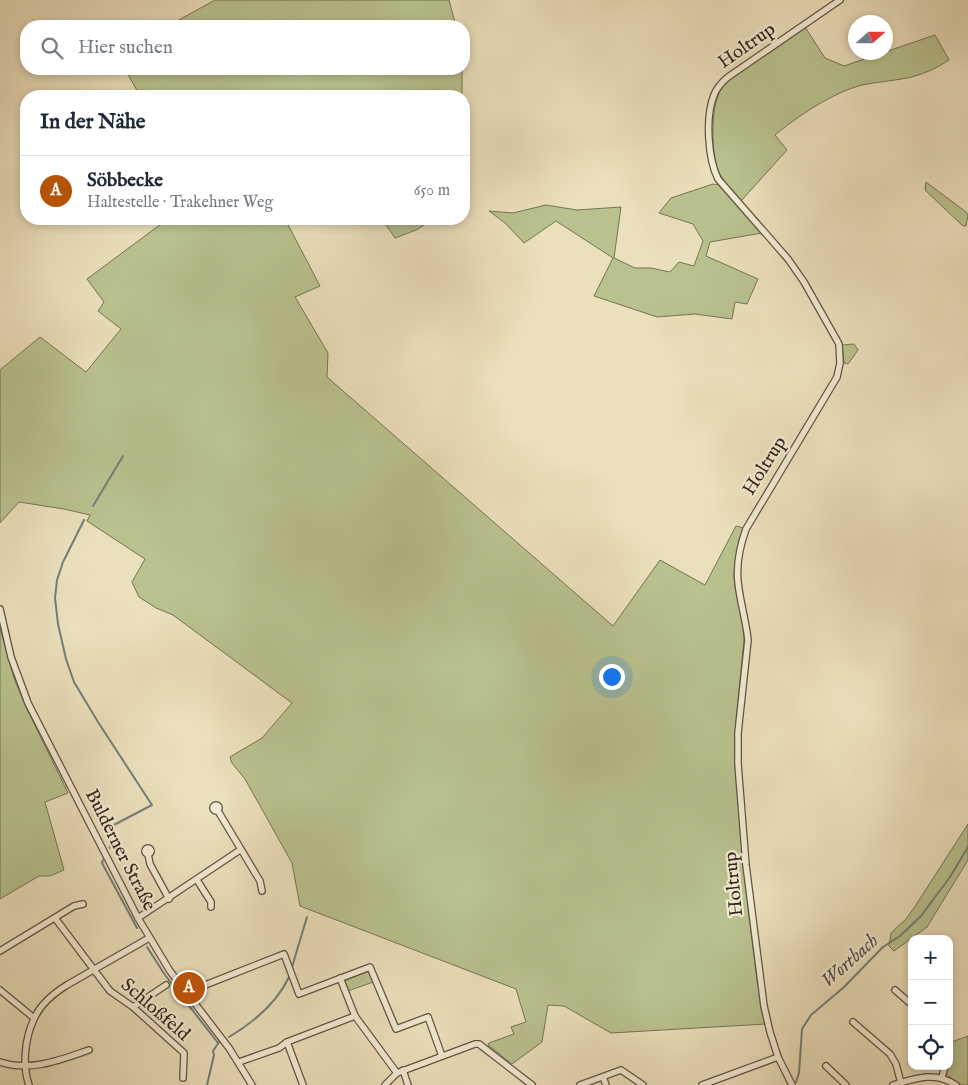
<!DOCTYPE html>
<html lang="de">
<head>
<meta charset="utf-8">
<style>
  :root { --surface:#fff; --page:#f2f2f3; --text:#1f2937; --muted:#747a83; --line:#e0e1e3; --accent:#b45309 }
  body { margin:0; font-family:"IM FELL English",serif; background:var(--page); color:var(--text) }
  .controls { position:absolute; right:15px; bottom:15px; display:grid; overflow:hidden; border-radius:10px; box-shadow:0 2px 8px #0003 }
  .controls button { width:45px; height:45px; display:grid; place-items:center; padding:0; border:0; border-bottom:1px solid var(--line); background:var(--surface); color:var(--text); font:25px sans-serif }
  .compass { position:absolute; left:848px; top:15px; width:45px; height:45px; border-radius:50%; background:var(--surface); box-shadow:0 2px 8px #0003; rotate:69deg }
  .you { position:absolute; left:611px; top:676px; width:18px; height:18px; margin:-12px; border:4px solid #fff; border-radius:50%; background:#1a73e8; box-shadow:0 0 0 8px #1a73e833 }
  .badge { display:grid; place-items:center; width:32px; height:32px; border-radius:50%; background:var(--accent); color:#fff; font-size:16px; font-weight:700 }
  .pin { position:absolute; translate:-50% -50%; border:2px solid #fff; box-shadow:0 1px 5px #0006 }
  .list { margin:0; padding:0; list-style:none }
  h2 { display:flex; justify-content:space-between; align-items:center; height:65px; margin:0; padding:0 20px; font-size:21px }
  h2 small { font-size:16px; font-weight:400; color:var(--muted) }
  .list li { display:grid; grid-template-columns:32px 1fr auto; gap:15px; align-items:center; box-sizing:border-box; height:70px; padding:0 20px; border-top:1px solid var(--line) }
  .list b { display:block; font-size:19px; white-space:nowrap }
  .list p { margin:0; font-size:16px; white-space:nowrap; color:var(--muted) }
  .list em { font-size:16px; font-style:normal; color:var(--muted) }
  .icon { flex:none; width:28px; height:28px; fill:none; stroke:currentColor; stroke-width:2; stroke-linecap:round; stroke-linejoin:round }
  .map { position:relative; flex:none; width:968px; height:1085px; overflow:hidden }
  .search { position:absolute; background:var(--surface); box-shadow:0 2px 8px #0003; left:20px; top:20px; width:450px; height:55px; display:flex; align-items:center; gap:12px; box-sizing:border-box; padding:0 18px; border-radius:20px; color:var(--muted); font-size:19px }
  .panel { position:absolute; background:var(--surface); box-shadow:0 2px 8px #0003; left:20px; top:90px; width:450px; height:135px; border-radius:20px }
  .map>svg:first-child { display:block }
  .green { fill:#b9c28f; stroke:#757455 }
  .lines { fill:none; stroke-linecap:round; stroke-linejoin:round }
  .stream { stroke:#727f7b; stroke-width:2 }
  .minor-casing { stroke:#605443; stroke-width:8 }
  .minor { stroke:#f2ebd3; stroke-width:5.5 }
  .labels { text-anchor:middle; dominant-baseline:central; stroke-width:4.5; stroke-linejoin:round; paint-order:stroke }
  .street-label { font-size:19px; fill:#31261b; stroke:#f2ebd3 }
  .water-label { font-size:20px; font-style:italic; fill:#52524b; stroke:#f2ebd3 }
</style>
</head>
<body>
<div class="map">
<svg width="968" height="1085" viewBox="0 0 968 1085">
  <rect width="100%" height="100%" fill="#ebe0bc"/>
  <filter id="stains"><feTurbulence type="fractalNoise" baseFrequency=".004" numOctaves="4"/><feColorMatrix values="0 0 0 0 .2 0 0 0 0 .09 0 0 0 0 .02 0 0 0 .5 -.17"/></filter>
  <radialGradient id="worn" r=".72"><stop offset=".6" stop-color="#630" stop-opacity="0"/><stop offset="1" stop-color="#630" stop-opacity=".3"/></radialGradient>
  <g class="green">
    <polygon points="215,0 449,0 456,26 168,26"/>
    <path d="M805 27 825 58 844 66 935 35 949 60C937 68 922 75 907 78 892 81 876 82 862 85 832 93 798 116 775 135L787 150 741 201C734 193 726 185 721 176 711 161 711 116 717 99 719 91 724 85 729 78Z"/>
    <polygon points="125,69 462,69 462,96 140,96"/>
    <polygon points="926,182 966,212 968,215 966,226 963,226 925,190"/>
    <polygon points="713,184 719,185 762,233 710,242 706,256 758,279 747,304 735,302 732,319 695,314 657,317 594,296 613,258 556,221 524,243 505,223 489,211 513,213 546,205 577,210 621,207 614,258 635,268 651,268 670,272 679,262 694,266 703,241 693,224 659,213 671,198"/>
    <path d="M159 219H285L320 286 295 297 328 353 327 377 613 626 660 560 705 585 736 526 744 528C738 546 732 567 735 586 738 604 743 621 744 639L735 733V764L743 865 757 980 766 1024 611 1033 564 1006 548 1005 542 1042 512 1064 488 1045 489 1043 514 1034 511 1027 526 1022 516 989 300 906 292 863 245 779 232 763 230 757 262 738 292 703 173 615 156 608 139 597 132 582 145 559 87 521 90 515 64 509 19 502 0 523V370L40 337 86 372 121 329 98 311 104 302 87 279 161 224Z"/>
    <polygon points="382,219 434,219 416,230 395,238"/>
    <polygon points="854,344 858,350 848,364 844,363 842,345"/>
    <polygon points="0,628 14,678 25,705 68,793 45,802 64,870 50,876 39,876 0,899"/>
    <polygon points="968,824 968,860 927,927 894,951 889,946 891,933 906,919 914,908"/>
    <polygon points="369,971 373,982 348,991 344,981"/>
    <path d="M968 1036V1085H961L946 1074C950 1062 950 1055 949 1043Z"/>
  </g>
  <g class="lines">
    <g class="stream">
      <polyline points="93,506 123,456"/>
      <polyline points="84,520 63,562 57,580 55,598 58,624 66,659 74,682 98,722 152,805 108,828 106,831 110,844 110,848"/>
      <polyline points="103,860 102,863 137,928"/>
      <polyline points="147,947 165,975 218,1043"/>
      <polyline points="292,967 307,917"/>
      <path d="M229 1037C254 1022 277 1003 289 977"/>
      <polyline points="796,1082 799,1073 802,1029 811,1015 843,988 883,947 900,936 921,916 950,877 968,847"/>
      <polyline points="207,1085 214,1055 213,1051 219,1042"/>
    </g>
    <g class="minor-casing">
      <g id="minor">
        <polyline points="0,609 11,657 28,703 138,918 170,971 229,1048 252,1085"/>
        <circle cx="216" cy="808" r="3"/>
        <polyline points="218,811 260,881 262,891"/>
        <circle cx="148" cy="851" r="3"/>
        <polyline points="148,854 150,864 169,899"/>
        <polyline points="197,880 211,902 211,907"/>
        <polyline points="55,918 110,991 133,1007 184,1053 183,1078"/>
        <polyline points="138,918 240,850"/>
        <polyline points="0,951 74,906 83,904"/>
        <polyline points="340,978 355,1016"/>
        <polyline points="0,990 34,1018"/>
        <polyline points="895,990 912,1005"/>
        <polyline points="187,994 190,991 284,954 299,994 370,967 396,1029 428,1017 442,1056"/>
        <polyline points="133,1007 166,985"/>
        <polyline points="853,1022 890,1054 896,1064 901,1083"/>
        <polyline points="287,1042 303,1085"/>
        <path d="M0 1062C31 1072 60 1060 89 1050"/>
        <polyline points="239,1062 279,1048 287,1042 355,1016 397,1073"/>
        <polyline points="826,1066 846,1085"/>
        <polyline points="403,1070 408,1085"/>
        <polyline points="603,1077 606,1085"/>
        <polyline points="942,1077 945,1066"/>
        <path d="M29 1085C22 1065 25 1038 34 1019 40 1005 54 993 67 985L149 938"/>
        <polyline points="385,1085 397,1073 475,1044 479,1044 532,1085"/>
        <polyline points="580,1085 621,1070 643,1085"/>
        <polyline points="702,1085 778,1057"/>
        <path d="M792 1085 778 1057 770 1032 764 1006 746 865 738 764V733L748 640C746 620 740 602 738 582 736 563 740 546 746 529L837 377 840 363 839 344 804 282 788 259 718 179C708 159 705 117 714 95 717 87 722 82 728 77L840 0"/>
        <path d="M893 1085C916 1078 935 1071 956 1085"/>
      </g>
    </g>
    <use href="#minor" class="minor"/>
  </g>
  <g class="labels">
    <g class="street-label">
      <text transform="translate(747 46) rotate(-35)">Holtrup</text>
      <text transform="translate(765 466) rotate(-58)">Holtrup</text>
      <text transform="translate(120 850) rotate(63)">Bulderner Straße</text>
      <text transform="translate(734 884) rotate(-96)">Holtrup</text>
      <text transform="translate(155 1010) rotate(41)">Schloßfeld</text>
    </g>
    <g class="water-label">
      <text transform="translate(850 961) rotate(-42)">Wortbach</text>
    </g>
  </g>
  <rect width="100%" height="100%" filter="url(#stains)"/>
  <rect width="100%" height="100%" fill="url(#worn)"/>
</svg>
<div class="controls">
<button>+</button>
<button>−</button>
<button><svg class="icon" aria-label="locate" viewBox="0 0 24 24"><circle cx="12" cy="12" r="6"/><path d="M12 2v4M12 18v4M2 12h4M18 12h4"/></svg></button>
</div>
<svg class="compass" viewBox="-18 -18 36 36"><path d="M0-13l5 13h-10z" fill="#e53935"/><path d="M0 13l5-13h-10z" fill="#747a83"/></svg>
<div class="you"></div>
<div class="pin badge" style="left:189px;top:988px">A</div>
<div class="search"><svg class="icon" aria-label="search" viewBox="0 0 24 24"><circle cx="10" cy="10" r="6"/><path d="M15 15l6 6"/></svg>Hier suchen</div>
<section class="panel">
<h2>In der Nähe<small></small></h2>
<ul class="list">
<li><span class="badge">A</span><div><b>Söbbecke</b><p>Haltestelle · Trakehner Weg</p></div><em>650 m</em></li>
</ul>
</section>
</div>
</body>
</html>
